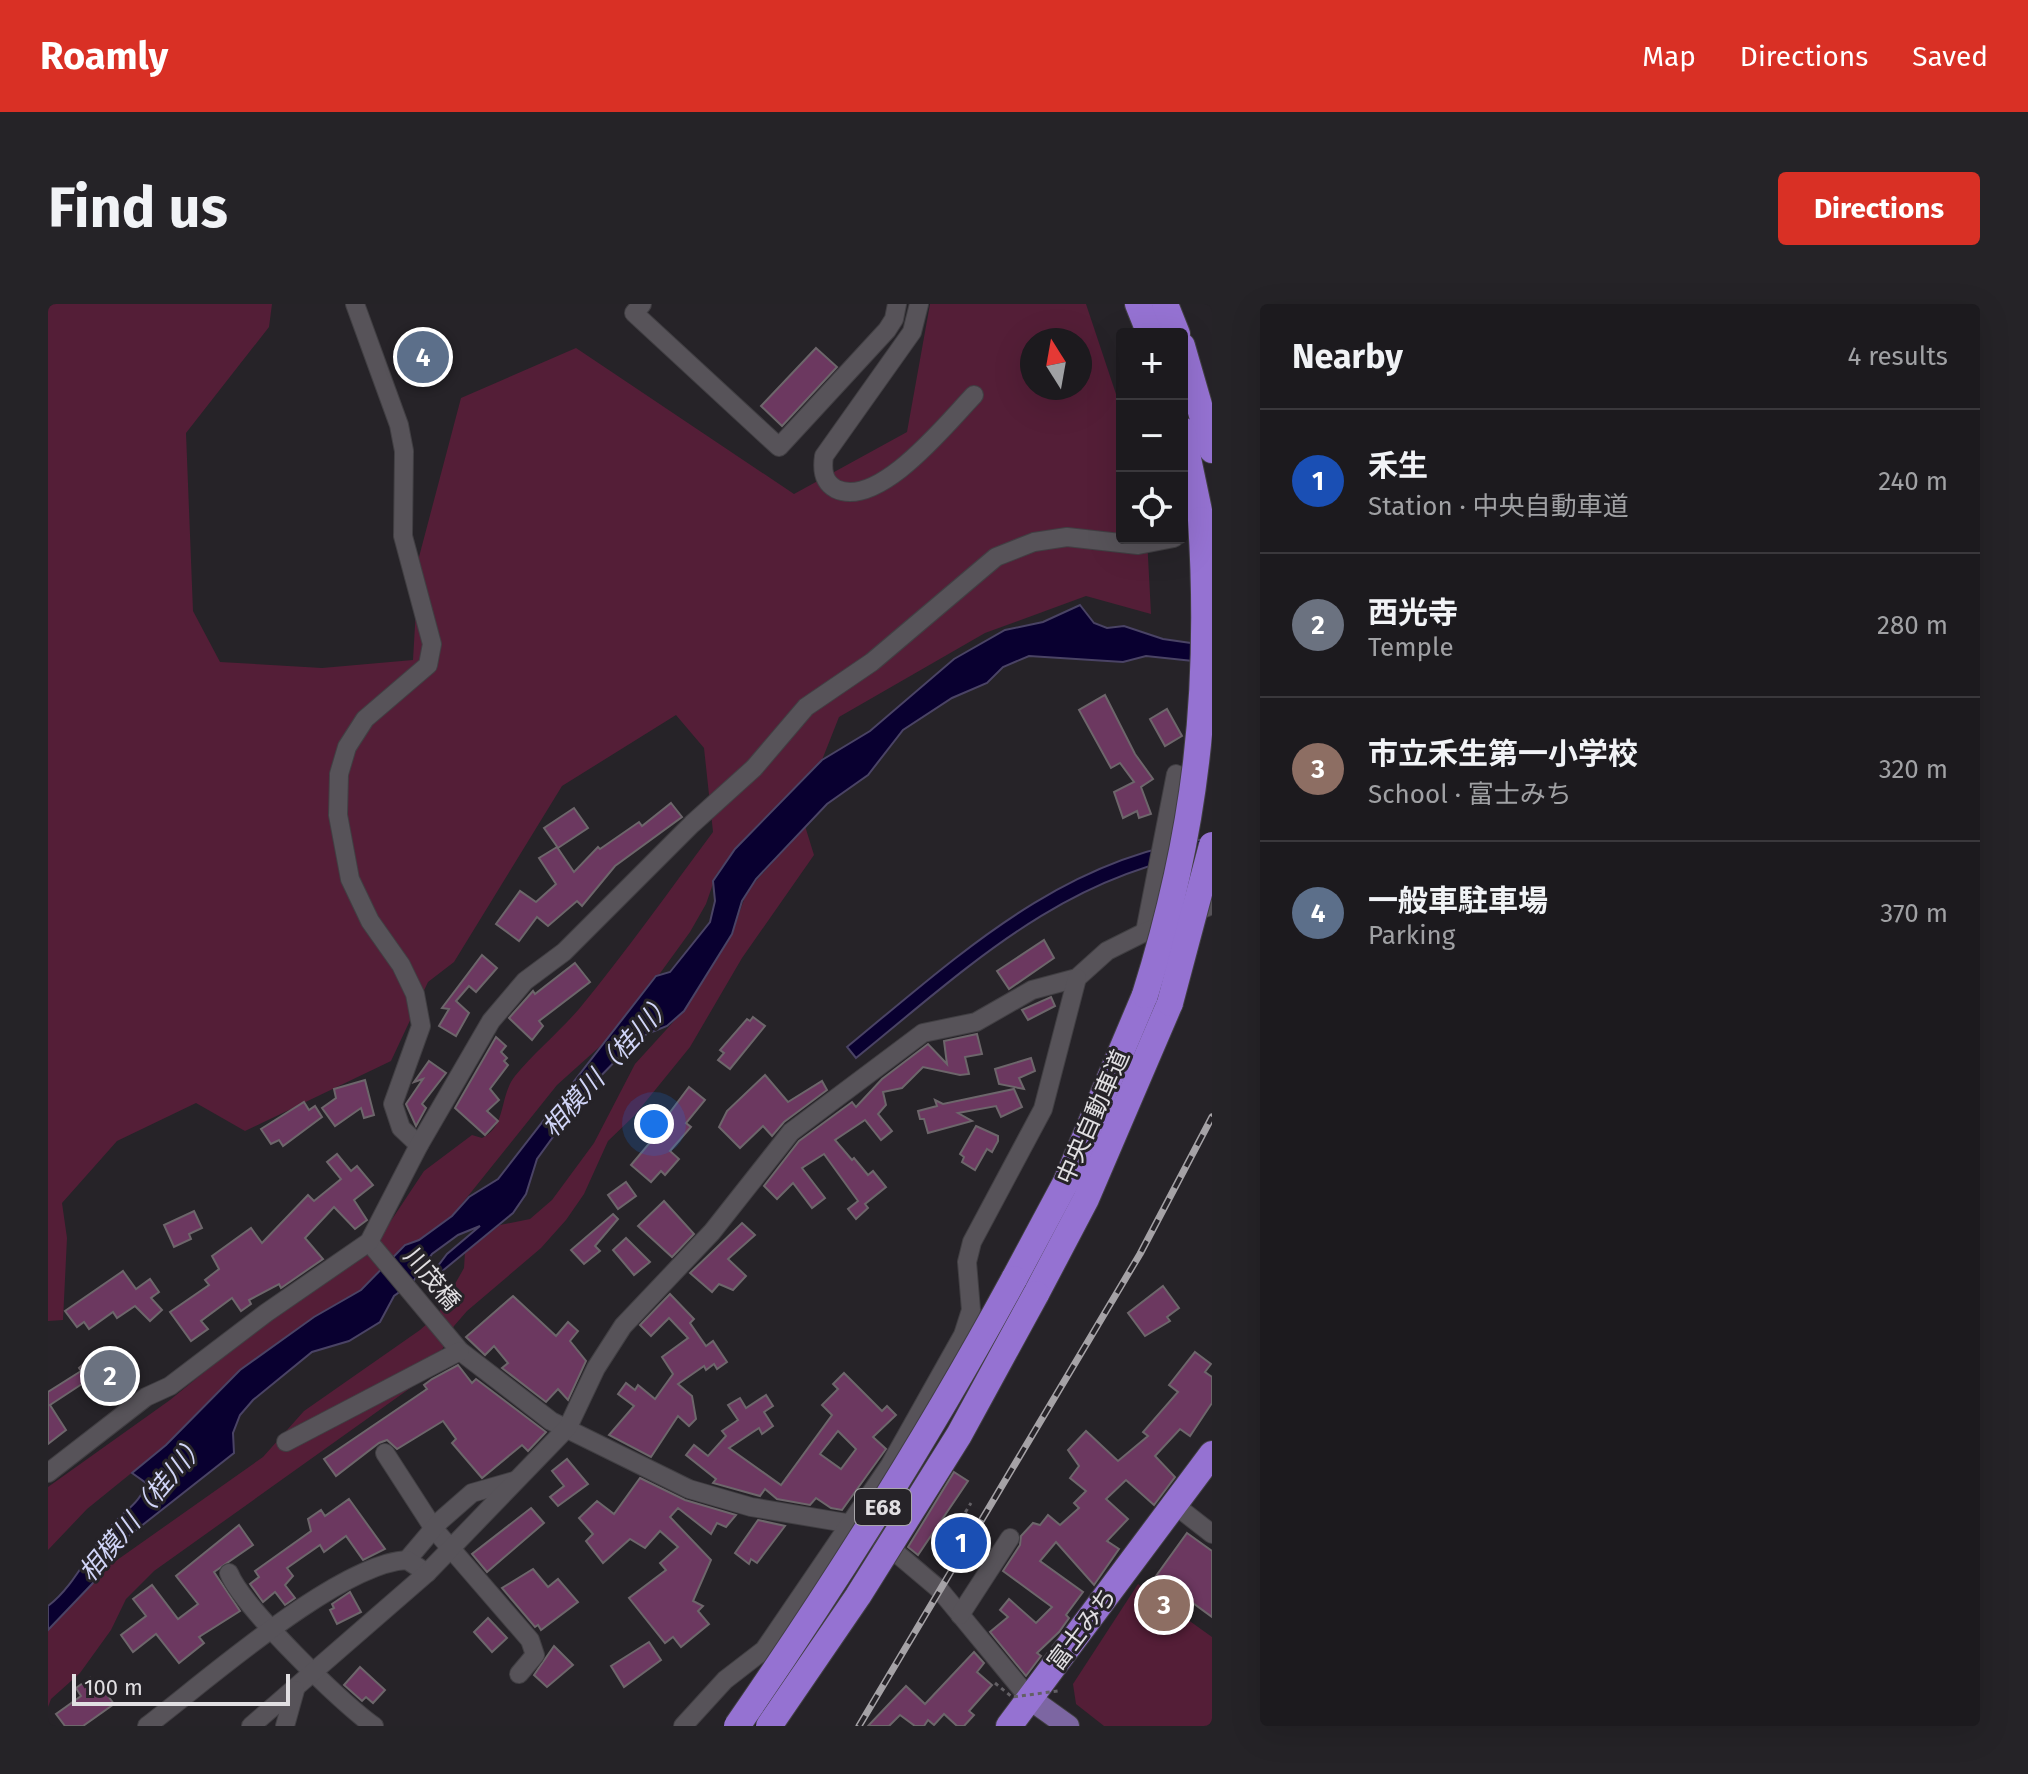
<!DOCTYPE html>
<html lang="en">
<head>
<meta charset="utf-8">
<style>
  :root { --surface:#1c1a1e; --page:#252327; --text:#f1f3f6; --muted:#a0a1a4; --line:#3a383c; --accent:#d93025 }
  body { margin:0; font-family:"Fira Sans","Noto Sans JP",sans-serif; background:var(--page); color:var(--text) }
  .controls { position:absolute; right:24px; top:24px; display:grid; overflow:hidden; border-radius:8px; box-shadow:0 8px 32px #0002 }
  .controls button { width:72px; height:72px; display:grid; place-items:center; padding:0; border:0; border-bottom:2px solid var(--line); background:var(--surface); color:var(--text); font:40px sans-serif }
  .compass { position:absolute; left:972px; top:24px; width:72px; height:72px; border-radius:50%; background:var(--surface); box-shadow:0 8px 32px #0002; rotate:349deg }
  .scale { position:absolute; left:24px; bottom:20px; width:218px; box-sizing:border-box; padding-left:8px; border:4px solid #e1dfe2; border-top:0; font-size:22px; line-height:28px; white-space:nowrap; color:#e1dfe2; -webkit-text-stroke:6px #262328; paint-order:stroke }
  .you { position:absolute; left:606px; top:820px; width:28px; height:28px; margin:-20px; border:6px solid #fff; border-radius:50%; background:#1a73e8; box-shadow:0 0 0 12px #1a73e833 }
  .badge { display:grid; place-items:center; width:52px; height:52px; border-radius:50%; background:var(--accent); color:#fff; font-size:26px; font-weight:700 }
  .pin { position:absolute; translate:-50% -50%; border:4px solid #fff; box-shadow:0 2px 8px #0006 }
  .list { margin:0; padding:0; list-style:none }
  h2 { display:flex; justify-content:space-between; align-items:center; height:104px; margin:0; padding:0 32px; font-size:34px }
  h2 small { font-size:26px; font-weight:400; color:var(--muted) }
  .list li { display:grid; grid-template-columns:52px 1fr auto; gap:24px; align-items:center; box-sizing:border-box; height:144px; padding:0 32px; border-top:2px solid var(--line) }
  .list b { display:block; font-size:30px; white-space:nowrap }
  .list p { margin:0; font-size:26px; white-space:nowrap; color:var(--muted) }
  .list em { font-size:26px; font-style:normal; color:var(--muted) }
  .icon { flex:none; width:44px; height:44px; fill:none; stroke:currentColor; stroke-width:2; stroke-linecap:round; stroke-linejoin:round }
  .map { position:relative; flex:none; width:1164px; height:1422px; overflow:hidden; border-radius:8px }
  header { display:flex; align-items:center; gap:48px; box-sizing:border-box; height:112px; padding:0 40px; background:var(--accent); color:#fff }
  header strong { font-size:38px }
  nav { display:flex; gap:44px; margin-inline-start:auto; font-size:28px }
  .intro { display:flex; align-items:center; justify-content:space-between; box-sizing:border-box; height:192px; padding:0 48px }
  h1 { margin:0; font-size:56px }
  .button { padding:20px 36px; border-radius:8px; background:var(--accent); color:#fff; font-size:28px; font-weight:700 }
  main { display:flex; gap:48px; padding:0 48px }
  aside { flex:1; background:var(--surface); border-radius:8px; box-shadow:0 8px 32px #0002 }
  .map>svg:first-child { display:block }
  .green { fill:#541e37; fill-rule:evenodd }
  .water { fill:#090030; stroke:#4a4365; stroke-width:2 }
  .building { fill:#6c3860; stroke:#6d666b; stroke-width:2; fill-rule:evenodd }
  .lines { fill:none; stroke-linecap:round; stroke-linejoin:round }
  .minor-casing { stroke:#413f43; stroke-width:20 }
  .major-casing { stroke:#413f43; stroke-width:24 }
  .highway-casing { stroke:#413f43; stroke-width:28 }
  .path { stroke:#636065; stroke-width:3; stroke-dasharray:4 4; stroke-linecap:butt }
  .minor { stroke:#575359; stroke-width:18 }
  .major { stroke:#7c66a2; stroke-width:22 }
  .highway { stroke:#9572d2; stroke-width:26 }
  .rail-casing { stroke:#a5a2a6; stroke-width:7 }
  .rail { stroke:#262328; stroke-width:4; stroke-dasharray:12; stroke-linecap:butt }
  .highway-bridge-casing { stroke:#413f43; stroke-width:28; stroke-linecap:butt }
  .path-bridge { stroke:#636065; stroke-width:3; stroke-dasharray:4 4; stroke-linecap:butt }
  .highway-bridge { stroke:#9572d2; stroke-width:26 }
  .labels { text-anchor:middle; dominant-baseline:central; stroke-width:6; stroke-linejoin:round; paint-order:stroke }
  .shield { fill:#262328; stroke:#a9a7aa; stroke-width:2 }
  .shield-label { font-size:22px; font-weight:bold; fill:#e1dfe2 }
  .street-label { font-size:24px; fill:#e1dfe2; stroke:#262328 }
  .water-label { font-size:26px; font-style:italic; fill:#d0d4f7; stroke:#262328 }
</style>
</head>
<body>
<header>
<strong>Roamly</strong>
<nav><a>Map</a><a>Directions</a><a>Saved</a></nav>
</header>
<div class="intro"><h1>Find us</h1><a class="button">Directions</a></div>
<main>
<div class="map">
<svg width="1164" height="1422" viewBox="0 0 1164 1422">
  <rect width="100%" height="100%" fill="#262328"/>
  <g class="green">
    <path d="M0 0H224L221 23 138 129 145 307 172 358 274 364 365 356 371 253 413 94 528 44 746 190 859 128 882 0H1038L1074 108V234H1099L1103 310 1038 292 937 329 791 413 774 456 687 545 668 571 658 600 642 628 589 701 568 728 509 781 404 912 371 937 357 941 313 986 192 1066 118 1141 39 1205 0 1246V1183L122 1096 230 1008 321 950 376 867 424 831 434 834C459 822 451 792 467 772 487 748 511 728 531 705 578 648 621 587 665 528L656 444 628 411 514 482 406 658 380 678 343 757 197 827 148 799 69 837 14 899 19 934 15 1016 0 1017ZM984 36H1032V84H984Z"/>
    <polygon points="757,522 766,551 694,654 642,743 586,812 560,837 536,890 518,916 493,944 419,1007 406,1022 382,1070 106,1267 78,1295 63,1326 32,1369 3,1395 0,1403 0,1326 55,1266 215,1153 256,1107 372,1026 390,1010 416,964 417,948 452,921 482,915 504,896 546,839 587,760 638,704 684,630 699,587"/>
    <polygon points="1090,1280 1164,1333 1164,1422 1056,1422 1028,1400 1025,1380"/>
  </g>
  <g class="water">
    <path d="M1032 301 1046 319 1059 324 1076 322 1115 335 1164 342V359L1098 352 1075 358 981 352 955 363 939 379 904 394 855 426 820 471 779 500 708 575 694 597 684 630 636 707 619 722 599 730 582 742 540 785 489 855 478 890 465 909 387 973 383 971 399 950 432 922 410 931 384 950 364 979 346 992 332 1018 301 1037 264 1048 205 1096 192 1111 185 1129 186 1149 78 1234 44 1280 0 1326V1302C28 1281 42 1243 67 1218 79 1205 93 1198 98 1179L84 1169 118 1141 192 1066 266 1013 313 986 357 941 371 936 404 912 421 893 450 875 608 672 622 668 662 618 667 597 665 577 687 545 774 456 822 427 906 355 957 326 995 318Z"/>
    <path d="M1164 534V548C1017 569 919 664 808 754L799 743C911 651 1015 552 1164 534Z"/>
  </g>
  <g class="building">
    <polygon points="768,44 789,63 734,122 713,102"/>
    <polygon points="1057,391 1087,450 1105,475 1093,483 1103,510 1091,514 1089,507 1075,514 1066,488 1086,478 1072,459 1063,464 1031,406"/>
    <polygon points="1119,405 1134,432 1117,442 1102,415"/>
    <polygon points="623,499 634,513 567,562 534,602 529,597 500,622 489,613 471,637 448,620 472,587 488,598 508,580 491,554 509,543 526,568 550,543 552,545 591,518 594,522"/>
    <polygon points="526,504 540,524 510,544 496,524"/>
    <polygon points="996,636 1006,654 961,685 949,667"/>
    <polygon points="434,651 449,664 428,688 421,682 408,697 421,709 408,732 391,722 401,705 394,704"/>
    <polygon points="527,659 542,678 491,717 495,722 484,736 461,714 485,687 487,690"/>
    <polygon points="1003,693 1007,702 980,716 974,706"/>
    <polygon points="705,713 717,722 682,765 670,756 676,749 672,746 699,715 702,717"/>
    <polygon points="929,730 934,750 917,753 921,770 912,771 875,763 854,784 835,788 838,801 830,810 844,827 833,836 817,816 787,836 804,856 806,854 820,871 825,867 838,883 817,900 820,904 808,915 800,905 810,897 776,850 754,864 777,894 764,904 745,879 729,895 716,882 751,837 804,798 808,803 834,775 880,740 899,760 896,737"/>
    <polygon points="448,733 458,742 453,748 459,754 456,757 460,761 442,785 451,796 439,807 450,817 437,831 407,804"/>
    <polygon points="983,754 987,767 971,774 976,785 951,780 947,765"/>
    <polygon points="381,757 398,769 374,800 378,804 368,822 358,800 375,775 366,778"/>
    <polygon points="717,771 740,798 774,777 779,786 736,818 724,832 715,822 692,844 671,823 679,807"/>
    <polygon points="317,776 326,811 316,814 313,804 287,822 274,804 288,794 286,785"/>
    <polygon points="641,783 657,796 638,819 643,823 622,847 631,855 617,871 613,867 603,878 583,861 616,822 614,819"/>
    <polygon points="966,785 974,803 953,813 948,802 910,809 924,817 880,829 876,815 872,815 870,807 889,802 887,796 895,800"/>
    <polygon points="256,798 261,806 267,802 274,813 235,842 231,836 223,840 213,825"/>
    <polygon points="928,822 950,832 950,837 944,848 939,845 927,866 914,858 916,853 912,850"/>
    <polygon points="289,850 303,867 309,862 325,881 306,896 319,916 307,925 286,903 257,934 275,955 233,984 231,980 201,996 203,1000 193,1007 184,994 153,1017 160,1025 143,1037 122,1008 161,981 157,976 171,965 164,952 203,924 214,939 260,891 266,897 293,875 279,858"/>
    <polygon points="578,878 588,892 570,905 560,891"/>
    <polygon points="616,897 646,930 624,953 590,922"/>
    <polygon points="146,907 154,924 141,930 143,935 126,943 116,921"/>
    <polygon points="565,910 570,915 547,942 552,947 536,960 523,946"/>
    <polygon points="694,919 707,931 680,955 698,972 685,986 671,980 664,988 642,969"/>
    <polygon points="578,934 602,958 586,971 565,946"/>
    <polygon points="75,967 88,985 102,975 111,988 103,994 114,1006 102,1017 87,1002 69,1014 65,1008 41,1025 36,1018 29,1023 17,1007"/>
    <polygon points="1115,982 1131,1004 1119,1013 1122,1017 1097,1032 1080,1009"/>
    <polygon points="622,990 646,1015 642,1019 658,1042 665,1037 679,1058 669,1065 666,1060 658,1066 656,1062 630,1080 644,1092 648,1115 641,1122 630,1112 603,1153 561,1131 586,1102 570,1090 578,1079 587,1086 590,1081 607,1095 625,1070 614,1053 640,1034 621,1014 603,1032 592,1021"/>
    <polygon points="465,992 508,1032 520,1018 530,1027 522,1037 538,1057 520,1096 510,1085 498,1098 454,1064 460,1059 446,1042 437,1051 418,1033"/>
    <polygon points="50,1048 64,1065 44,1081 40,1076 2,1101 18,1126 0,1140 0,1088 33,1067 31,1064"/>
    <polygon points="1147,1048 1163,1060 1157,1068 1164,1073 1164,1099 1142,1132 1132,1125 1107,1152 1127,1173 1106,1201 1078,1176 1058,1195 1080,1215 1059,1237 1071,1245 1046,1281 1008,1238 992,1257 1035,1288 1018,1311 1021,1314 1011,1328 989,1349 993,1352 978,1372 942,1328 960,1313 952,1306 961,1295 988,1319 1004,1303 955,1267 972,1241 973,1232 985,1219 992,1221 1000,1211 1012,1221 1031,1204 1026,1199 1038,1187 1022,1174 1031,1162 1020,1146 1038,1127 1070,1157 1100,1132 1095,1128 1130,1088 1121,1081"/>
    <polygon points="410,1061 424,1079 428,1075 498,1128 480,1147 474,1141 434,1174 404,1139 408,1135 395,1117 349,1145 339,1136 331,1139 288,1172 276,1155 379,1085 376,1081 384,1075"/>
    <path d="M796 1069 834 1107 839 1102 848 1111 825 1133 838 1145 794 1206 783 1204 768 1194 762 1201 729 1195 717 1185 712 1192 665 1179 668 1175 638 1151 646 1141 660 1152 678 1132 674 1127 690 1116 680 1101 692 1094 698 1104 718 1091 725 1102 716 1108 725 1122 714 1130 711 1124 681 1144 733 1181 784 1111 774 1101 790 1085 785 1080ZM790 1127 808 1145 793 1165 772 1150Z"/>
    <polygon points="519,1155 540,1180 510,1202 502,1193 516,1182 504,1167"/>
    <polygon points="906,1168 920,1177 870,1251 860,1243"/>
    <polygon points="592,1174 637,1196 688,1211 678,1223 669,1219 663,1230 630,1204 622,1213 663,1256 645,1297 655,1302 650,1307 661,1320 633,1343 625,1333 617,1339 581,1294 618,1266 612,1259 630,1243 612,1227 597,1244 582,1235 555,1259 538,1237 545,1230 531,1214 549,1197 566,1210"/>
    <polygon points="301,1195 337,1245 315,1256 298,1232 276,1248 272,1241 239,1264 245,1272 237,1281 247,1294 237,1301 227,1288 215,1298 202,1280 211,1273 207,1267 263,1227 260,1215 273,1206 277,1212"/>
    <polygon points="483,1204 496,1219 439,1268 424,1250"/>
    <polygon points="710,1216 737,1222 709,1259 703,1255 701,1260 687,1249"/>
    <polygon points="191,1221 205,1241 166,1268 192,1307 151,1333 156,1339 131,1359 108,1330 85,1348 73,1331 98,1312 85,1295 104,1281 130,1315 150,1300 128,1272"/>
    <polygon points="1139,1229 1164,1247 1164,1313 1108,1272"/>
    <polygon points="485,1265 500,1283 510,1275 530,1298 493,1326 490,1321 487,1323 454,1284"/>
    <polygon points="302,1288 313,1308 289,1320 282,1306 286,1304 284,1300"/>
    <polygon points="440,1314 459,1334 444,1348 426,1328"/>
    <polygon points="601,1338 613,1356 576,1383 563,1362"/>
    <polygon points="506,1342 525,1361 499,1383 486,1371"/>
    <polygon points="926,1348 936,1359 929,1368 944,1381 921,1407 926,1411 916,1422 909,1422 896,1410 886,1421 880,1416 876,1422 867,1422 852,1411 841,1422 820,1422 858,1382 877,1400"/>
    <polygon points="312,1363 337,1386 325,1399 318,1393 314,1397 296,1381"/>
    <polygon points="42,1374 48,1383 51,1380 66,1400 35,1422 17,1422 8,1410 33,1392 28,1384"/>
  </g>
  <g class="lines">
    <g class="minor-casing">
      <g id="minor">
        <polyline points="307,0 351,121 356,147 355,232 384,340 380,361 317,415 299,443 291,470 290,511 302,575 322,617 353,661 367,690 373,722 345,800 353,824 371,841"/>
        <polyline points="594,0 586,9 731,143 839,26 846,15 849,0"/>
        <path d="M871 0 864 28 776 152C774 165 775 178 788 185 831 205 899 119 926 91"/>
        <polyline points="1097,628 1128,470"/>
        <polyline points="321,938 412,1047 503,1117 641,1185 703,1203 804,1220 833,1236 891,1285 981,1394"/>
        <polyline points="238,1138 412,1047"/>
        <polyline points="337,1149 386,1225 482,1336 487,1351 471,1370"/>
        <polyline points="0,1169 98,1093 122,1082 218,1009 321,938 371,841 443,717 477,677 516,648 644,520 706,464 758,403 824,358 948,253 986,238 1019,233 1090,241 1126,234"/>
        <polyline points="1127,1201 1164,1230"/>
        <polyline points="359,1256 392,1217 424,1189 466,1177"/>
        <path d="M181 1269C194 1302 295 1401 326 1422"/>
        <polyline points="912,1311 962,1234"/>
        <path d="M99 1422C157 1378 291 1259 359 1256L379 1269"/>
        <polyline points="203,1422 379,1269 520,1123 548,1064 575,1022 664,928 743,828 875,729 928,718 984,686 1029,674 1059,647 1097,628 1164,601"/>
        <polyline points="237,1422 247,1386"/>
        <polyline points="635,1422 677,1376 716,1346 842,1161 915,1031 923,1006 919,958 924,938 995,805 1029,674"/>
      </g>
    </g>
    <g class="major-casing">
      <polyline id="major" points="981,1394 1020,1422"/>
    </g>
    <g class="highway-casing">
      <g id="highway">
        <polyline points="1090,0 1102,30"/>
        <polyline points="1117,0 1129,30"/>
        <polyline points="1134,42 1164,146"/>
        <polyline points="1134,126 1153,216"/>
        <polyline points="966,975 1018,878 1097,691"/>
        <polyline points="988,990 1038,895 1122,699"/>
        <polyline points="961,1422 1164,1150"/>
      </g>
    </g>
    <g class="path">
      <polyline points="909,1222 923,1199"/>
      <polyline points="916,1256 929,1234"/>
    </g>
    <use href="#minor" class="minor"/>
    <use href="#major" class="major"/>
    <use href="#highway" class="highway"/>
    <g class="rail-casing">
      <polyline id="rail" points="811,1422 1092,950 1164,813"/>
    </g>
    <use href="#rail" class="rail"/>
    <g class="highway-bridge-casing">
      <g id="highway-bridge">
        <path d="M1097 691C1148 528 1164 387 1153 216"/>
        <polyline points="1122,699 1164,541"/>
        <path d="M689 1422C789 1277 882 1130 966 975"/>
        <polyline points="721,1422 810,1292 911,1131 988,990"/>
      </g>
    </g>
    <g class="path-bridge">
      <polyline points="909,1222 929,1234"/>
      <polyline points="947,1379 964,1393 1010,1387"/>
    </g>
    <use href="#highway-bridge" class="highway-bridge"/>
  </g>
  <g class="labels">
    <rect class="shield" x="807" y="1185" width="56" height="36" rx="6"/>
    <g class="shield-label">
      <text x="835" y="1203">E68</text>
    </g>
    <g class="street-label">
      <text transform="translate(1045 813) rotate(-66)">中央自動車道</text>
      <text transform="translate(384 975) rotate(50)">川茂橋</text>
      <text transform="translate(1034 1325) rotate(-53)">富士みち</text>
    </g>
    <g class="water-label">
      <text transform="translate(560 761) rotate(-48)">相模川（桂川）</text>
      <text transform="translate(95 1204) rotate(-50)">相模川（桂川）</text>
    </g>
  </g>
</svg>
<div class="controls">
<button>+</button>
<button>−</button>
<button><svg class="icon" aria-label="locate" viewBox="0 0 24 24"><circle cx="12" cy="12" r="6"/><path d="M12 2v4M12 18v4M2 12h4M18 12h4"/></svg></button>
</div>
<svg class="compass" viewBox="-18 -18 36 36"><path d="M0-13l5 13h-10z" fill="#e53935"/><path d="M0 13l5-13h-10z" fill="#a0a1a4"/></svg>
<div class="scale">100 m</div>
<div class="you"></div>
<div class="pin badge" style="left:913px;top:1239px;background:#1a4fb4">1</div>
<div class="pin badge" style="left:62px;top:1072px;background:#6b7280">2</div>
<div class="pin badge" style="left:1116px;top:1301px;background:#8d6e63">3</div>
<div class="pin badge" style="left:375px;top:53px;background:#5c6f8a">4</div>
</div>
<aside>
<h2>Nearby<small>4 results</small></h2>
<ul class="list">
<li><span class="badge" style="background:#1a4fb4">1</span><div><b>禾生</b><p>Station · 中央自動車道</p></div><em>240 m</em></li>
<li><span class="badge" style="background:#6b7280">2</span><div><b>西光寺</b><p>Temple</p></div><em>280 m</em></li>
<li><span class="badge" style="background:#8d6e63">3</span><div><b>市立禾生第一小学校</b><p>School · 富士みち</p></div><em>320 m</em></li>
<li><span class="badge" style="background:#5c6f8a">4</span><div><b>一般車駐車場</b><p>Parking</p></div><em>370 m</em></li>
</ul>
</aside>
</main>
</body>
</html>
